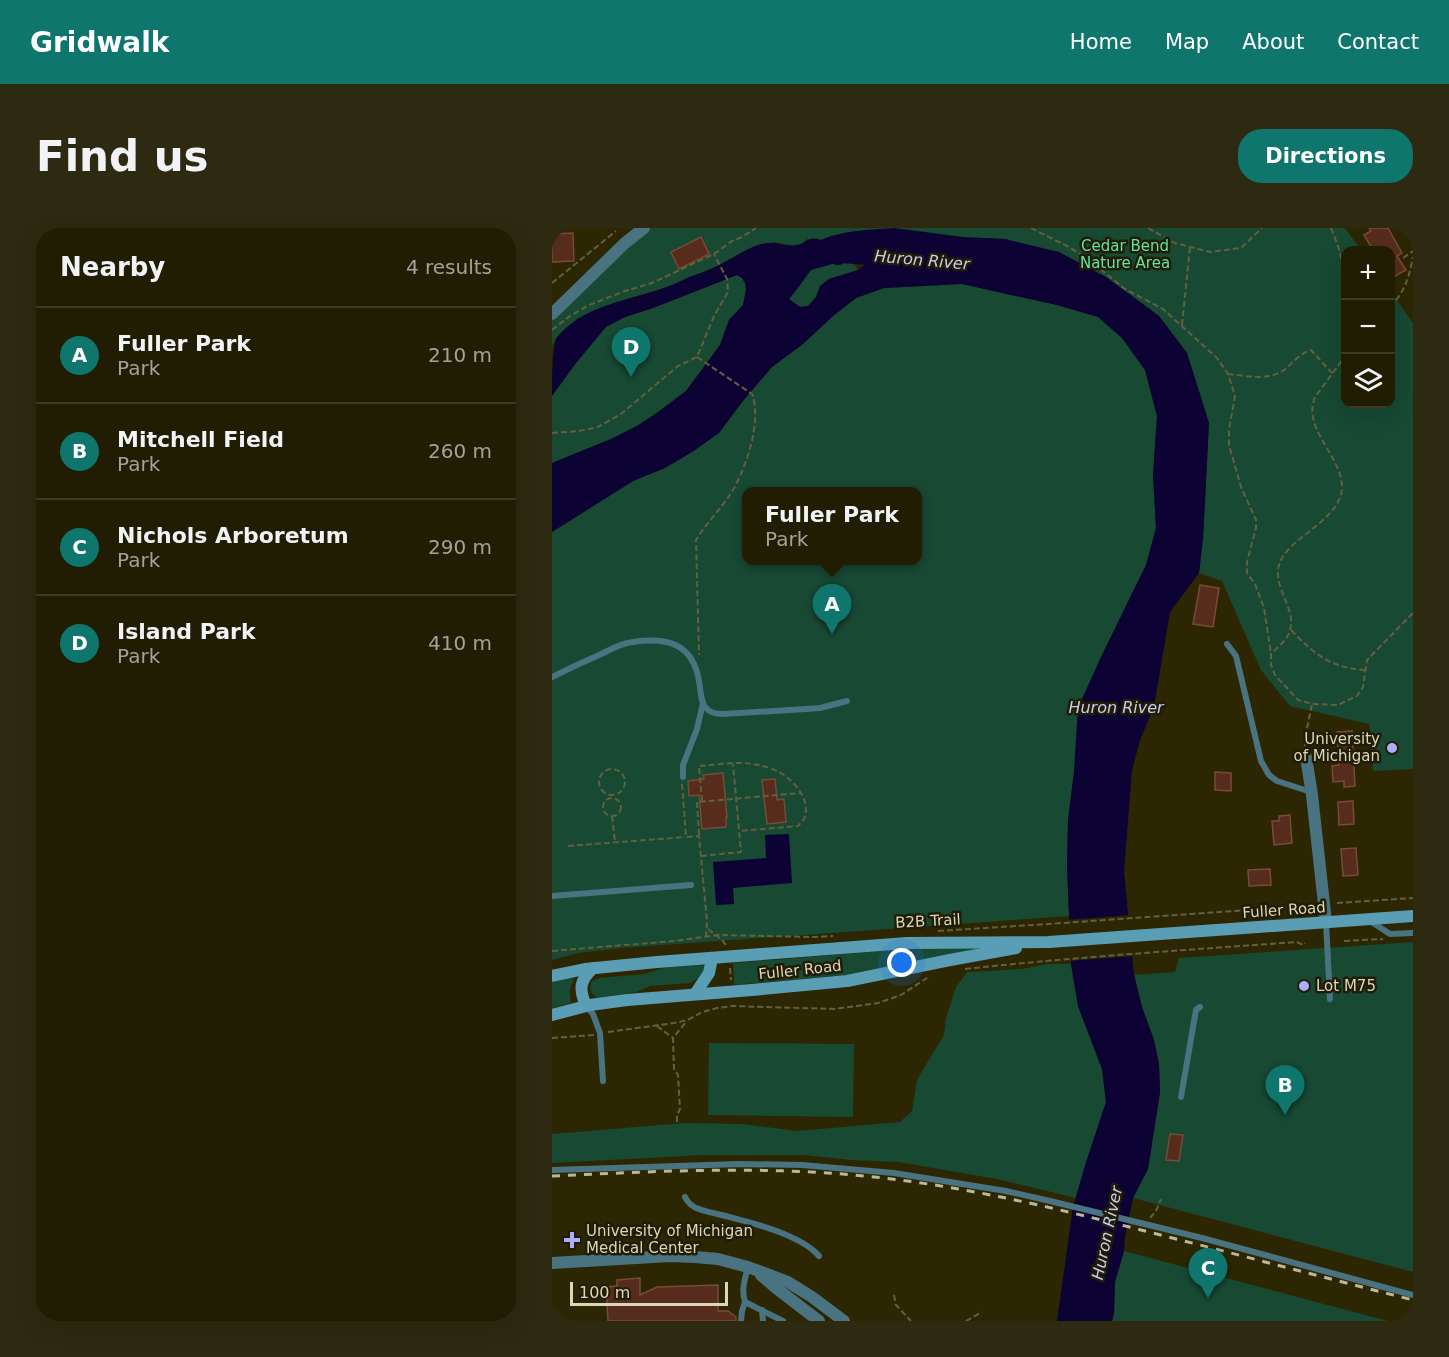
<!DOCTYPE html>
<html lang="en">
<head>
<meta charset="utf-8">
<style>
  :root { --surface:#211d02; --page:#2d2a11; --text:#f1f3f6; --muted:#a2a299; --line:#3e3b24; --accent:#0f766e }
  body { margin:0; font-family:"DejaVu Sans",sans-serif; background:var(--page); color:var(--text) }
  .controls { position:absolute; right:18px; top:18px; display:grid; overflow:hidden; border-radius:12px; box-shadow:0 6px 24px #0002 }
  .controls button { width:54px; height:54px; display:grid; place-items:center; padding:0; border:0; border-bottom:2px solid var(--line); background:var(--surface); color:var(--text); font:30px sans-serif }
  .scale { position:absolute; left:18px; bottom:15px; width:158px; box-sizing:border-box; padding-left:6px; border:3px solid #dad7be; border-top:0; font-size:16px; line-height:21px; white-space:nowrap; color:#dad7be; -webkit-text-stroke:4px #211d05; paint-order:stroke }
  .you { position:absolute; left:350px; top:735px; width:21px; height:21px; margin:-15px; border:4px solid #fff; border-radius:50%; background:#1a73e8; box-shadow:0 0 0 9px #1a73e833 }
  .badge { display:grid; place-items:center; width:39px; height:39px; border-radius:50%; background:var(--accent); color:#fff; font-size:20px; font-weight:700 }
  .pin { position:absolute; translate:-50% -50px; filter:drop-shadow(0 2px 3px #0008) }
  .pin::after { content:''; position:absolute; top:32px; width:21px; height:18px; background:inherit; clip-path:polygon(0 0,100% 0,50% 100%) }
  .popup { position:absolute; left:190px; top:259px; width:180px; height:78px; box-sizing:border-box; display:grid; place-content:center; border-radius:12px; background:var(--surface); filter:drop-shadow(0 2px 4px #0005); font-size:20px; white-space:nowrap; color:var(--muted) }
  .popup b { font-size:22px; color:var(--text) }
  .popup::after { content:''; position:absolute; left:50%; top:100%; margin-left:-12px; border:12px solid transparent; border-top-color:var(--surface) }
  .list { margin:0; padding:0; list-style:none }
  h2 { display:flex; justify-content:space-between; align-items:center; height:78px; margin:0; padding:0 24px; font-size:26px }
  h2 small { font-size:20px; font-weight:400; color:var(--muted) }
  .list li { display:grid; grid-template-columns:39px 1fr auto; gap:18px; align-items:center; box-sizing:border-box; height:96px; padding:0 24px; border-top:2px solid var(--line) }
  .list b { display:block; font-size:22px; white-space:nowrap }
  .list p { margin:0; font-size:20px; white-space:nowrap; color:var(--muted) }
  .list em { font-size:20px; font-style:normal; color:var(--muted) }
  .icon { flex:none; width:33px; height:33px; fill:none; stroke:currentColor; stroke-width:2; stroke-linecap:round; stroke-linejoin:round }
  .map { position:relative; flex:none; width:861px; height:1093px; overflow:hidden; border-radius:24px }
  header { display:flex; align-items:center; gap:36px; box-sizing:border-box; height:84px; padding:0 30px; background:var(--accent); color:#fff }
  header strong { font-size:28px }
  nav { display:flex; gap:33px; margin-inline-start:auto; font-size:21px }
  .intro { display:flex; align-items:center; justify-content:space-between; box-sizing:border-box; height:144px; padding:0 36px }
  h1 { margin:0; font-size:42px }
  .button { padding:15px 27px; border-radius:24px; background:var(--accent); color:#fff; font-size:21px; font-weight:700 }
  main { display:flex; gap:36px; padding:0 36px }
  aside { flex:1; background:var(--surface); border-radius:24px; box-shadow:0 6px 24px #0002 }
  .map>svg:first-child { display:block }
  .green { fill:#174933; fill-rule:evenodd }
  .water { fill:#0c0233; fill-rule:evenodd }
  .pier { fill:#2c2702 }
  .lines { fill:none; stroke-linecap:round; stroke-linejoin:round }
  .river { stroke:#0c0233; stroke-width:20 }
  .building { fill:#572c1c; stroke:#784a39; stroke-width:1.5 }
  .path { stroke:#64603f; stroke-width:2; stroke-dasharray:6 3; stroke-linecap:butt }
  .service { stroke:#497381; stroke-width:6 }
  .minor { stroke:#497381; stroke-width:12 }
  .tertiary { stroke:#497381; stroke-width:12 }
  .secondary { stroke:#599eb5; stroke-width:12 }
  .rail { stroke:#bab79b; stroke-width:3; stroke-dasharray:8 8; stroke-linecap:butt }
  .poi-dot { fill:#abaffb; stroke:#211d05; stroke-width:2 }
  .labels { text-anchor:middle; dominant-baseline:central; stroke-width:5; stroke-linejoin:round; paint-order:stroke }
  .park-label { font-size:15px; fill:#60e3a8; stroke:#211d05 }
  .poi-label { font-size:15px; fill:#dad7be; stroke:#211d05; text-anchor:start }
  .street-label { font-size:15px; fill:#dad7be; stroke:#211d05 }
  .water-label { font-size:16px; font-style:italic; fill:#c7cbf4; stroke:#211d05 }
</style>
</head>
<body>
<header>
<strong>Gridwalk</strong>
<nav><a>Home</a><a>Map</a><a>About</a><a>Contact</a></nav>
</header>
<div class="intro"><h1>Find us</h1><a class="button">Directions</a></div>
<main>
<aside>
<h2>Nearby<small>4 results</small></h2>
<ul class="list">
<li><span class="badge">A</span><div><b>Fuller Park</b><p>Park</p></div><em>210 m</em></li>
<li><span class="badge">B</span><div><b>Mitchell Field</b><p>Park</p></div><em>260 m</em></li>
<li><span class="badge">C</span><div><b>Nichols Arboretum</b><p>Park</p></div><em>290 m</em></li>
<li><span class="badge">D</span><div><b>Island Park</b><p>Park</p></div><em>410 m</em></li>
</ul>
</aside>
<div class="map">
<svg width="861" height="1093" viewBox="0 0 861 1093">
  <rect width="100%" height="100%" fill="#2c2702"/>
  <g class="green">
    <polygon points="80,0 793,0 809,22 794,22 794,176 838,176 839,64 861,95 861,541 821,543 817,496 738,478 709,442 670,353 647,345 651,311 657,195 635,125 607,88 554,49 453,11 281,7 269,12 255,11 250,16 241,18 223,14 205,17 163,39 112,60 78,70 43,82 26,90 3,111 0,119 0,92 87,10"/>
    <polygon points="297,31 306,42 277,51 268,58 264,69 256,78 248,79 236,70 245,61 258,42"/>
    <polygon points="185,47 190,50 193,55 194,62 191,77 177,92 168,117 134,163 106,184 85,198 59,211 0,235 0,168 24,135 53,99 73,89 101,80"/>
    <path d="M410 56 505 77 546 89 570 110 593 142 605 188 601 247 604 300 594 337 549 429 526 480 522 544 516 591 515 638 517 688 69 720 26 725 0 732V304L81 253 113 240 140 224 167 205 190 174 220 139 251 116 281 88 304 70 332 60ZM194 264H366V332H194Z"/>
    <polygon points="861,714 861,1044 581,970 596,941 608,864 607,836 602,812 590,779 582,747 623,744 627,730"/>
    <polygon points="393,718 455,718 405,725 293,747 183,757 182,756 181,735"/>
    <polygon points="495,736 519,736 526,778 550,841 554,874 524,970 445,951 346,934 299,932 252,927 153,927 0,935 0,906 132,895 190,896 245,903 348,894 360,883 365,852 392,807 394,790 404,759 415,744 470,741"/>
    <path d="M149 737 152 738V742L148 749 138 755 98 758 84 764 46 770C39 767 37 761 39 754L47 750 92 746 115 739Z"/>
    <path d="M20 750 22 752C16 761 18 766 19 775L0 780V754Z"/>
    <polygon points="157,815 302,816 301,889 156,887"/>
    <polygon points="572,1023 836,1093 560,1093 562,1085 563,1054"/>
  </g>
  <g class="water">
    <path d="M342 0 411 9 453 11 507 24 554 49 607 88 635 125 657 195 651 311 647 345 618 384 602 479 588 512 580 542 572 643 582 747 590 779 602 812 607 836 608 864 596 941 581 970 573 1008 572 1023 563 1054 562 1085 560 1093H505L521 979 534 934 554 874 550 841 526 778 519 736 515 638 516 591 522 544 526 480 549 429 594 337 604 300 601 247 605 188 593 142 570 110 546 89 505 77 410 56 332 60 304 70 281 88 251 116 220 139 190 174 167 205 140 224 113 240 81 253 0 304V235L59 211 85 198 106 184 134 163 168 117 177 92 191 77 194 62 193 55 190 50 185 47 101 80 73 89 54 99 24 135 0 168C0 154 0 119 5 109 34 76 73 74 112 60 121 57 129 53 137 49 146 46 155 43 163 39 177 33 189 23 204 18 220 11 230 19 244 17 256 16 255 7 269 12 292 2 317 2 342 0ZM318 25 334 30 311 38 306 42 277 51 268 58 264 69 256 78 248 79 237 71 245 61 259 42Z"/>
    <polygon points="237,606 240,655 181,660 182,676 164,677 161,634 214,630 213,607"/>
  </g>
  <polygon class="pier" points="579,687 583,728 516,733 514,692"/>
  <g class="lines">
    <polyline class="river" points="286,27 290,25 355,30"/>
  </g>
  <g class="building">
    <polygon points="817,0 836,0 850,25 845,28 854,42 838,51 838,22 821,22 812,7 819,3"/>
    <polygon points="21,5 22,33 0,34 0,6"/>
    <polygon points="149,9 157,26 127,41 119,24"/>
    <polygon points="648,357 667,360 661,399 641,396"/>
    <polygon points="800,503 803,558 792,559 792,553 781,554 780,538 787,537 785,504"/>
    <polygon points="663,544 679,545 679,563 663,562"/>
    <polygon points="171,545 175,589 174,589 174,599 150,601 147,567 137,568 136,553 152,551 151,547"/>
    <polygon points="223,551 225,572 232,571 234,594 215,596 210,552"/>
    <polygon points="801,573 802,596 787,597 786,574"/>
    <polygon points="738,587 740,615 722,617 720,593 727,593 727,588"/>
    <polygon points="804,620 806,647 791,648 789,621"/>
    <polygon points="718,641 719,657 697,658 696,642"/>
    <polygon points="618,906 631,907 627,933 614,932"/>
    <polygon points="88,1050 88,1067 105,1059 166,1057 166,1083 176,1083 184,1089 184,1093 56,1093 54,1059 65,1058 65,1052"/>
  </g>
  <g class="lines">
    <g class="path">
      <polyline points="479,0 517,19 537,32 573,61 611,81 665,130 676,146 683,168 677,201 677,217 689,259 704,292 704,300 695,334 695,345 703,356 712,380 719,426"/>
      <polyline points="596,0 623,15 658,24 689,20 710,0"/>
      <polyline points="779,0 786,18 794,49"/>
      <polyline points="853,0 857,7 861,9"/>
      <polyline points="861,10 860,12 861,19"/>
      <polyline points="851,30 861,23"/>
      <polyline points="0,55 64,3"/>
      <path d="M838 79C853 64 857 49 861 29"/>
      <polyline points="630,97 638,19"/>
      <polyline points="0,102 18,88 35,78 70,64 100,55 132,40 162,26 180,13 190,9 204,0"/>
      <path d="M794 125 791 131 763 169C750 201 789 227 790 258 791 289 744 306 730 330 714 358 751 382 735 409 731 415 724 421 719 426V437L723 447 746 472 760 476 786 477 805 468 811 459 815 432 861 385"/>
      <path d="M145 129 200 166C211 194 192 248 175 271 165 285 153 297 144 312L147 427"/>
      <path d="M676 146C694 148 716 153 732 142 741 135 748 125 759 122L780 145"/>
      <polyline points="0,205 27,203 46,199 69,186 126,138 145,129 162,88 176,64 175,51 162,26"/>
      <path d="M739 402C762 426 779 440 813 442"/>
      <polyline points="753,518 753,510 760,476"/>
      <circle cx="60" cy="554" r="13"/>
      <polyline points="130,556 134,609 147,608 155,694 154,709"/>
      <circle cx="60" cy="579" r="9"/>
      <path d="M150 573 147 538C164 537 183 533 200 536 209 537 219 540 227 544 242 552 260 573 252 591 250 594 248 596 246 598L187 603"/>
      <polyline points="60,588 63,614"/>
      <polyline points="147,607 145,574 249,565"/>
      <polyline points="16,618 133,609"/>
      <polyline points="149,628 189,624 181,536"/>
      <polyline points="785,675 861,670"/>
      <polyline points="156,701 170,712 174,717"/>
      <polyline points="386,703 496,696 753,678"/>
      <polyline points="792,713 831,711"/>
      <polyline points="0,723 122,713 165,707 263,709 281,708"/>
      <polyline points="178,740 179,752"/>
      <path d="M413 741C524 729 634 722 745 714L751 717 753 715"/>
      <polyline points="105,798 121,810"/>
      <polyline points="56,804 122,795 136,792 150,784 165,780 181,778 282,781 326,775 349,767 378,748"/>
      <polyline points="0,810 42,807"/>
      <polyline points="125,894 125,887 128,881 126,847 122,841 121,810 134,794"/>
      <polyline points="598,990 604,983 609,971"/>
      <polyline points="342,1067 344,1077 359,1093"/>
      <polyline points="414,1093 430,1084"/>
    </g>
    <g class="service">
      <polyline points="675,416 684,428 709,533 717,547 725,553 759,564"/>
      <path d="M0 449C16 441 31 434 47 427 58 422 69 415 81 414 116 409 141 416 147 453 149 461 148 474 154 480 158 485 165 486 171 486L254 481 268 480 295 473"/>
      <polyline points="131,549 131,537 145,501 151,475"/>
      <polyline points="0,668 139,657"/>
      <polyline points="818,693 838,706 861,705"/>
      <polyline points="774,694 778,771"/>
      <polyline points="34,778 41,786 48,805 51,853"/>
      <polyline points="629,869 644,782 648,779"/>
      <polyline points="0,942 188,936 250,937 342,945 454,963 498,973 650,1010 861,1067"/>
      <path d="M133 969C136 975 140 979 147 981 155 984 165 986 174 988 201 995 249 1007 267 1028"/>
      <path d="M196 1039C193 1051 189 1062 193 1074L231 1093"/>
      <polyline points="210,1082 211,1093"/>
      <polyline points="189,1093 190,1083 193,1074"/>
    </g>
    <g class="minor">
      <polyline points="0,86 73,15 92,0"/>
      <polyline points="754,529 760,567 774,694"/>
    </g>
    <g class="tertiary">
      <polyline points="0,1035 118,1028 143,1029 166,1031 196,1039 236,1054 260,1069 292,1093"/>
      <polyline points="209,1047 224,1060 267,1093"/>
    </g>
    <g class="secondary">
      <polyline points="0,748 33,741 105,734 355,715 497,714 861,688"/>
      <polyline points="143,766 157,745 160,730"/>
      <path d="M34 778C27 761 27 753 41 740"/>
      <polyline points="0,787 38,777 75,772 200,762 295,753 398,732 464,720"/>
    </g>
    <path class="rail" d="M0 948C110 943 221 937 331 950 419 960 503 980 589 1002 680 1025 770 1049 861 1072"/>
  </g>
  <g class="poi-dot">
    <circle cx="840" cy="520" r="6"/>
    <circle cx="752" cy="758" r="6"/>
    <path d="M17 1003h6v6h6v6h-6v6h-6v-6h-6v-6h6z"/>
  </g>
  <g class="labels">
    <g class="park-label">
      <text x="573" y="18">Cedar Bend<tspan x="573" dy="17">Nature Area</tspan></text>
    </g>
    <g class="poi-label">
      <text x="828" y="511" text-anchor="end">University<tspan x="828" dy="17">of Michigan</tspan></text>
      <text x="764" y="758">Lot M75</text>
      <text x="34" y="1003">University of Michigan<tspan x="34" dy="17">Medical Center</tspan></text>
    </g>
    <g class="street-label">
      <text transform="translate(732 682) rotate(-4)">Fuller Road</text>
      <text transform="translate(376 693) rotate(-3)">B2B Trail</text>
      <text transform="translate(248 742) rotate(-6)">Fuller Road</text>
    </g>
    <g class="water-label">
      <text transform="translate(370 32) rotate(5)">Huron River</text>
      <text x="564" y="479">Huron River</text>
      <text transform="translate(555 1005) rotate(-78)">Huron River</text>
    </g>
  </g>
</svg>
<div class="controls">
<button>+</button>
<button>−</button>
<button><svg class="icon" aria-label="layers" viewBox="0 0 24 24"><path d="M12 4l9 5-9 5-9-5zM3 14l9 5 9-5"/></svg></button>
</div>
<div class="scale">100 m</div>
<div class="you"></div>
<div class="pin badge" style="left:280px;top:406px">A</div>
<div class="popup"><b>Fuller Park</b>Park</div>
<div class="pin badge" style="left:733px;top:887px">B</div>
<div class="pin badge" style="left:656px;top:1070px">C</div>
<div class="pin badge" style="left:79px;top:149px">D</div>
</div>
</main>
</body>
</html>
